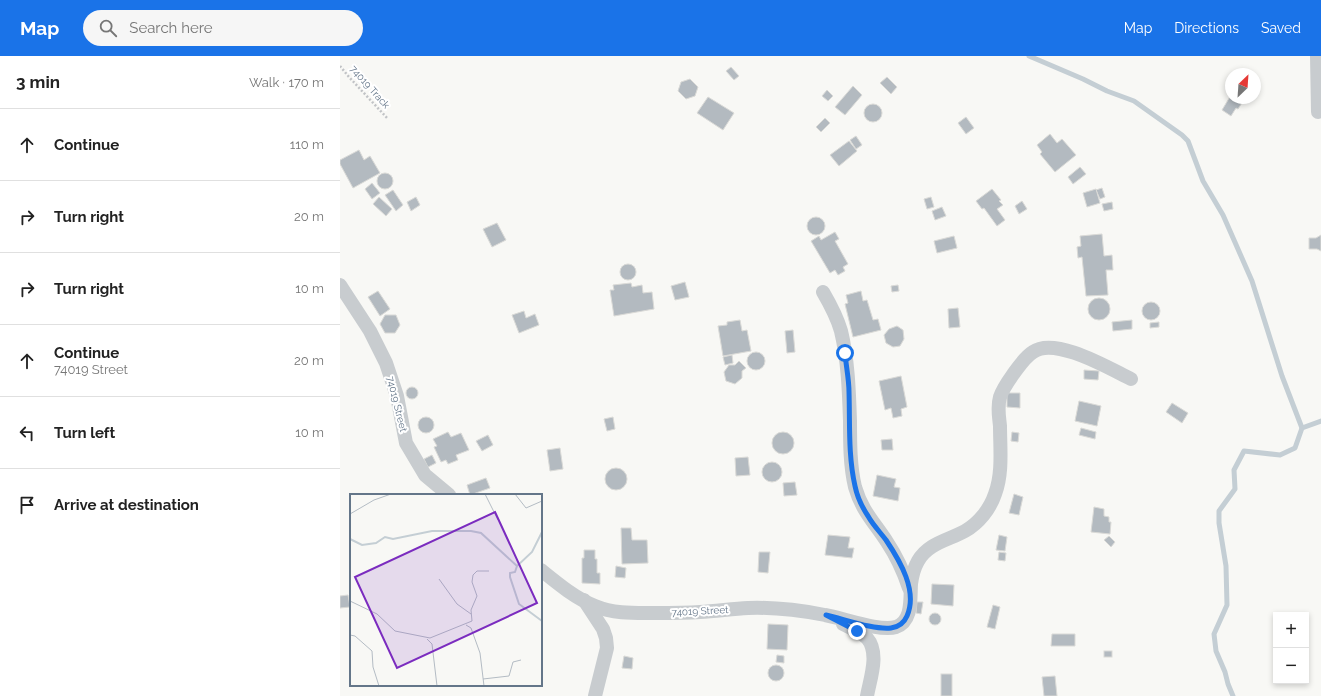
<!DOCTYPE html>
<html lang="en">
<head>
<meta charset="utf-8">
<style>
  :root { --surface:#fff; --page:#f6f6f6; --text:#222; --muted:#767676; --line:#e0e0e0; --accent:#1a73e8 }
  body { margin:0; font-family:Raleway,sans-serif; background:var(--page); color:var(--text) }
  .controls { position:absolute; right:12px; bottom:12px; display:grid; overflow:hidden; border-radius:0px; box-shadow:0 2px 6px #0003 }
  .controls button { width:36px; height:36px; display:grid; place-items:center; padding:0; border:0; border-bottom:1px solid var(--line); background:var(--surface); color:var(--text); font:20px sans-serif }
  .compass { position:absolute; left:885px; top:12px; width:36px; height:36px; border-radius:50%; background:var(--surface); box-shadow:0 2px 6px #0003; rotate:25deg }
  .stop { position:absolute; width:12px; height:12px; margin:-9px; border:3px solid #1a73e8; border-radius:50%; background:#fff }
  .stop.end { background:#1a73e8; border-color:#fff; box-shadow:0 1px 4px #0008 }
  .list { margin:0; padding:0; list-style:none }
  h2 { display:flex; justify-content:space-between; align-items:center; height:52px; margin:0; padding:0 16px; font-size:17px }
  h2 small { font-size:13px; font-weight:400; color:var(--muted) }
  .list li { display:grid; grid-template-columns:26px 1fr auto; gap:12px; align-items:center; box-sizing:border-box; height:72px; padding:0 16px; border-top:1px solid var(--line) }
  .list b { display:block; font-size:15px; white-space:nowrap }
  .list p { margin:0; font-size:13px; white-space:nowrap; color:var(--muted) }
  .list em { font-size:13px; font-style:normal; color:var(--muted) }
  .icon { flex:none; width:22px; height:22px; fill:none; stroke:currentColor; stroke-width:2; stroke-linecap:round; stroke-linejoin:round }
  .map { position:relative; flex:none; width:981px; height:640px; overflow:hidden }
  header { display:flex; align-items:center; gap:24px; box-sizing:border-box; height:56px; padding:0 20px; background:var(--accent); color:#fff }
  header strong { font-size:19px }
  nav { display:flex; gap:22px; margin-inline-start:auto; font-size:14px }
  .search { width:280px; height:36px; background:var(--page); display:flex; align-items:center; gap:10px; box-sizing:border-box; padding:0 14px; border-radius:22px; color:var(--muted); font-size:15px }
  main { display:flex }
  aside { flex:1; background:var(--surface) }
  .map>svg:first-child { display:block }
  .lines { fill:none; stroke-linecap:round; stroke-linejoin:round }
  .stream { stroke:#c4ced4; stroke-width:5 }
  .building { fill:#b3bac0; stroke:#dadad7 }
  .path { stroke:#c1c3c6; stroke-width:2.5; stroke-dasharray:2 2; stroke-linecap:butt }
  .minor { stroke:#c8cccf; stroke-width:14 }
  .route { stroke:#1a73e8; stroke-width:5 }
  .labels { text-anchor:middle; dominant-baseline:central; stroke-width:4; stroke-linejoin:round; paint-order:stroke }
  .street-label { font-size:10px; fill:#647689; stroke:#fff }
  .inset-river { fill:none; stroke:#c4ced4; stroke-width:2 }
  .inset-road { fill:none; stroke:#b4bcc4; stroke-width:1 }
  .view { fill:#7b2cbf; fill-opacity:0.15; stroke:#7b2cbf; stroke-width:2 }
  .inset-edge { fill:none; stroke:#647689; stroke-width:2 }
</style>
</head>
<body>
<header>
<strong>Map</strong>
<div class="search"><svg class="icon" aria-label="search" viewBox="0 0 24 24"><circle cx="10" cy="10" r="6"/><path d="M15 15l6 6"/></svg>Search here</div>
<nav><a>Map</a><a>Directions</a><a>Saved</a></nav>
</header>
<main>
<aside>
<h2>3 min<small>Walk · 170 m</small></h2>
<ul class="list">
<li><svg class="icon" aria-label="ahead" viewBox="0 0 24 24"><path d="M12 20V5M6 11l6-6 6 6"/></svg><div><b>Continue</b></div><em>110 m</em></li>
<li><svg class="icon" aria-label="right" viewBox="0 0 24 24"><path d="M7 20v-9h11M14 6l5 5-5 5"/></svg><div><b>Turn right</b></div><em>20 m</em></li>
<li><svg class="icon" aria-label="right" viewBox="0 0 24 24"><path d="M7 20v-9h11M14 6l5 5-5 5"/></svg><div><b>Turn right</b></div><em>10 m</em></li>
<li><svg class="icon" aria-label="ahead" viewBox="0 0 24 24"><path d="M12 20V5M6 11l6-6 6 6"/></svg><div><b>Continue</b><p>74019 Street</p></div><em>20 m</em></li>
<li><svg class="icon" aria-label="left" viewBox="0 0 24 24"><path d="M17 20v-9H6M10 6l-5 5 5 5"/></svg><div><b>Turn left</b></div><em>10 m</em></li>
<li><svg class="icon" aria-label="arrive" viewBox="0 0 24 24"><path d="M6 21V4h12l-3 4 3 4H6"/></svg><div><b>Arrive at destination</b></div></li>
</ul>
</aside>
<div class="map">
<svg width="981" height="640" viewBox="0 0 981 640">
  <rect width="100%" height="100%" fill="#f8f8f5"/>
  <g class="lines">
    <g class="stream">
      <polyline points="689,0 743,23 767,35 794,45 842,79 848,85 863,125 883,159 912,225 942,320 962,372"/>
      <polyline points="893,640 888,628 885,616 876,595 874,578 887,549 886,510 879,467 879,455 895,433 894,414 904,395 940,399 955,392 962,372 981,365"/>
    </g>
  </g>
  <g class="building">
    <polygon points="391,11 399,20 394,24 386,15"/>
    <polygon points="547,21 557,31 551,38 540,27"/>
    <polygon points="350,23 358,31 355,40 346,43 338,35 341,26"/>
    <polygon points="513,30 522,39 505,59 495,51"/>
    <polygon points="487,34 493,40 488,45 482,40"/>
    <polygon points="891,39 891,42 905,42 898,53 896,52 891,60 882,54"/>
    <polygon points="368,41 394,57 383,74 357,57"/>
    <circle cx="533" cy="57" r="9"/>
    <polygon points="626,61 634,72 626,78 618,67"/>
    <polygon points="485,62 490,67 481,76 476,71"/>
    <polygon points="710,78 717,87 722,83 736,99 715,116 700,98 702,96 697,89"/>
    <polygon points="516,80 522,89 516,93 510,84"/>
    <polygon points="509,85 517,95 499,110 490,99"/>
    <polygon points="19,94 24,104 30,100 40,117 13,132 0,108 0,104"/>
    <polygon points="740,111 746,118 733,128 728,121"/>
    <circle cx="45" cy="125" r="8"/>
    <polygon points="32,127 40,137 32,143 25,133"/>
    <polygon points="762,132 765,141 760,143 756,134"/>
    <polygon points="652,133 661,144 659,145 663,149 657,153 665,164 657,170 644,152 642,153 636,145"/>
    <polygon points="756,133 760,147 747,151 743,137"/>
    <polygon points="53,134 63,149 56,155 45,139"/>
    <polygon points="39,141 52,153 46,160 33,148"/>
    <polygon points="76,141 80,149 71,155 67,146"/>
    <polygon points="591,141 594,151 587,153 584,143"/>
    <polygon points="682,145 687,153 679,158 675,150"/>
    <polygon points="772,146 773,153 764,155 762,148"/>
    <polygon points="602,151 606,160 595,164 592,155"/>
    <circle cx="476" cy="170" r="9"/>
    <polygon points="157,167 166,184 152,191 143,173"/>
    <polygon points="495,176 499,183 495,185 508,208 503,211 505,215 498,219 495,214 490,217 471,185 479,180 481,184"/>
    <polygon points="762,178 764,200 772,199 773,214 766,214 768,239 746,240 742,201 738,202 737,191 741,190 740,180"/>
    <polygon points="981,179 981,195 977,193 969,193 969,182 976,182"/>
    <polygon points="614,180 617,192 597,197 594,185"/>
    <circle cx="288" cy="216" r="8"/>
    <polygon points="345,226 349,241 335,244 331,230"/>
    <polygon points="291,227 292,231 302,229 303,237 312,236 314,253 274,260 270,234 274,234 273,229"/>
    <polygon points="558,229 559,235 552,236 551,230"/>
    <polygon points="38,235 50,253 40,260 28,241"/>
    <polygon points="521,235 523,245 527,244 533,264 538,263 541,274 513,281 505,248 508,247 506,239"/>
    <circle cx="759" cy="253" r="11"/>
    <circle cx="811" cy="255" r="9"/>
    <polygon points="618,252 620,271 609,272 608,253"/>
    <polygon points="184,255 186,262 195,258 199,269 179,277 172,259"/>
    <polygon points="45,259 56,259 60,269 55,277 45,277 40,268"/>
    <polygon points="400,264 402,275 407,274 411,295 383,300 378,270 387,269 387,266"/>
    <polygon points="792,264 792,273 773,275 772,266"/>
    <polygon points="819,266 819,271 810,272 810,267"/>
    <polygon points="557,270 563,274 564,283 560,290 553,291 546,287 544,279 549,273"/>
    <polygon points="453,274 455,296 447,297 445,275"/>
    <circle cx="416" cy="305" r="9"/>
    <polygon points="392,299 393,307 385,309 383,301"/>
    <polygon points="399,305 406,312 402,315 402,322 395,328 386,325 384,316 389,309 395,309"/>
    <polygon points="744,314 759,315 758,324 744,323"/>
    <polygon points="561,320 567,351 561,353 562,360 553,362 551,352 545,354 539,325"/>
    <circle cx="72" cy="337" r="6"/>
    <polygon points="667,337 680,337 680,352 667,351"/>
    <polygon points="739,345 761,350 757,370 735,365"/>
    <polygon points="832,347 848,357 842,367 826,356"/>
    <circle cx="86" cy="369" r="8"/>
    <polygon points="273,361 275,373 267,375 264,363"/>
    <polygon points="741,372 756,376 755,383 739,379"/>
    <circle cx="443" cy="387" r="11"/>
    <polygon points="108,376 111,381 121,377 129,394 116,399 118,404 108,408 106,404 101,406 94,391 97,390 93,383"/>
    <polygon points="672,376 679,377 678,386 671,385"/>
    <polygon points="148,379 153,389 142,395 136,385"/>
    <polygon points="552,383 553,394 542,394 541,384"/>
    <polygon points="220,392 223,413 210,415 207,394"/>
    <polygon points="92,399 96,407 88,411 84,403"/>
    <polygon points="408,401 410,419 396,420 395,402"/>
    <circle cx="432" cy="416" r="10"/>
    <circle cx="276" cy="423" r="11"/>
    <polygon points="537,419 556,423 554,431 560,432 558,445 533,440"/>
    <polygon points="146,422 150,432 130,439 127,429"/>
    <polygon points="455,426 457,439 444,440 443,427"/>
    <polygon points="674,438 683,441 679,459 669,457"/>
    <polygon points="754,451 764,453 764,460 769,461 769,466 771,466 770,478 751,476"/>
    <polygon points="281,472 291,472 292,484 307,484 308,507 282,508"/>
    <polygon points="488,479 510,481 508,492 514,492 512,502 485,499"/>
    <polygon points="659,479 667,481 665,495 656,494"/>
    <polygon points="769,480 775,486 771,491 764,484"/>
    <polygon points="244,494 255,494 255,503 257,503 257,517 260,517 260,528 242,527 242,502 244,502"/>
    <polygon points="419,496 430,496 428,517 418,516"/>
    <polygon points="659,496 666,497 665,505 658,504"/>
    <polygon points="276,510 286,512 285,522 275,521"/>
    <polygon points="592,528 614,529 613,550 591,548"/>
    <polygon points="8,539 10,551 0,552 0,540"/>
    <polygon points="577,546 583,546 581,558 576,557"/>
    <polygon points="653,549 660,551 655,573 647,571"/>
    <circle cx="595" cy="563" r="6"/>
    <polygon points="428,568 448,569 447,594 427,593"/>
    <polygon points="712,578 735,578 735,590 711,590"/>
    <rect x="764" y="595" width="8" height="6"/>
    <polygon points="437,599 444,600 444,607 436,606"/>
    <polygon points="284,600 293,602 292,613 282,612"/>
    <circle cx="436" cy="617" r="8"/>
    <rect x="601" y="618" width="11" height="22"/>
    <polygon points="715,620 717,640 704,640 702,621"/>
  </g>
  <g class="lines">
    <polyline class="path" points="0,10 9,21 48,63"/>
    <g class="minor">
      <polyline points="977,0 978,56"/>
      <polyline points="0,229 30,275 46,307 57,340 66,387 85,419 109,439"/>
      <path d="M483 236C490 248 497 261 501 275 508 304 509 335 510 365 510 387 510 410 515 431 522 455 534 466 547 486 557 501 563 514 569 532"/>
      <path d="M201 514C217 527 235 542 255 550 274 558 295 557 315 557 330 557 345 557 360 556 376 555 392 553 408 552 434 551 459 554 485 559 503 562 540 576 556 571 573 565 570 542 571 528 572 520 574 512 578 505 588 487 609 484 625 475 639 467 650 453 655 438 663 417 660 392 660 370 659 360 657 351 660 341 663 332 669 324 674 317 680 309 685 301 693 296 715 280 770 313 791 323"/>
      <polyline points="244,544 263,573 266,582 267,592 255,640"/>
      <path d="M503 568C511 572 521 576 527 582 540 597 530 623 527 640"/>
    </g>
  </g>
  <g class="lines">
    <path class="route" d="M505 297C506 310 509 323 509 336 510 367 508 399 515 430 517 440 522 451 528 460 533 469 540 476 546 484 560 505 578 535 567 560 564 567 559 571 551 572 534 574 504 563 486 559L517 575"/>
  </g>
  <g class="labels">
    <g class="street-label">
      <text transform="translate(30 31) rotate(48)">74019 Track</text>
      <text transform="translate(57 348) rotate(76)">74019 Street</text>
      <text transform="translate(360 555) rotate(-3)">74019 Street</text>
    </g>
  </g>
  <g transform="translate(10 438)">
    <rect width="192" height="192" fill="#f8f8f5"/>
    <path class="inset-river" d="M192 38 182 58 167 72 165 78 160 79V83L169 110 192 127M0 45 12 51 26 49 35 43 43 45 82 37H121L131 39 167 72"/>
    <path class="inset-road" d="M135 0 148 26M165 0 176 14 192 7M0 20 24 6 41 0M89 85 107 110 121 120M0 107 27 120 45 137 80 144 122 127 121 116 127 102 122 88 123 81 127 77H139M116 131 121 134 130 159 134 192M0 141 5 142 22 157 23 173 29 192M77 145 82 150 87 192M133 185 159 182 163 168 171 166"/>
    <path class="view" d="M145 18 187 109 47 174 5 83Z"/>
    <rect width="192" height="192" class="inset-edge"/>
  </g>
</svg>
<div class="controls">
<button>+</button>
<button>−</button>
</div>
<svg class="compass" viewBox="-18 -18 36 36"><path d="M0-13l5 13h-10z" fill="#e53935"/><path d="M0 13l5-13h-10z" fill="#767676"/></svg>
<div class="stop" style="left:505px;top:297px"></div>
<div class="stop end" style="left:517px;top:575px"></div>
</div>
</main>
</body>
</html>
